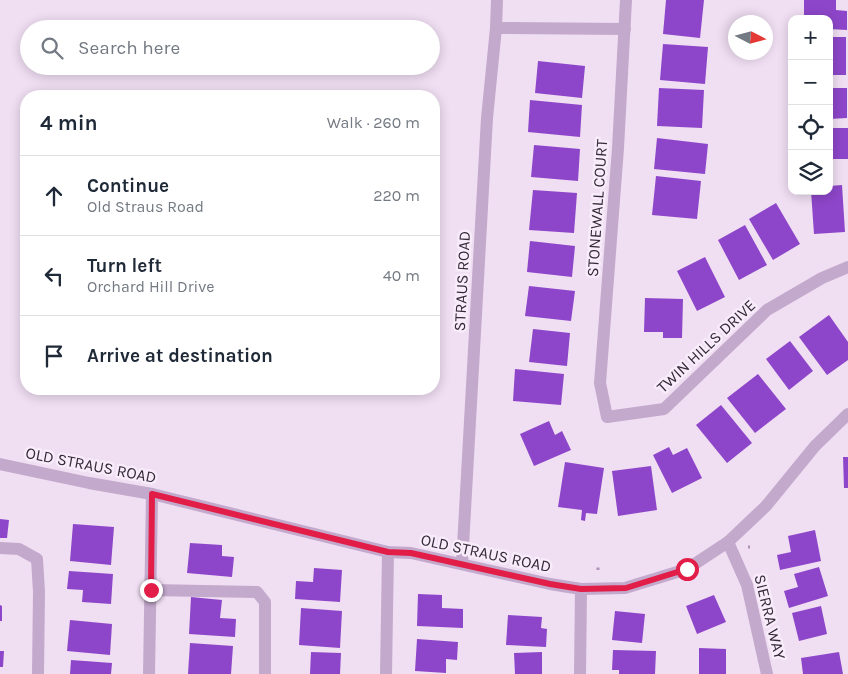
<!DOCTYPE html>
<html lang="en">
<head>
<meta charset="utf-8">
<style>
  :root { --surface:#fff; --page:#f2f2f3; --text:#1f2937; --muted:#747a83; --line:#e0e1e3 }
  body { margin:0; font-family:Karla,sans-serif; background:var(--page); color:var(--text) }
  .controls { position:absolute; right:15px; top:15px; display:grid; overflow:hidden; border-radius:10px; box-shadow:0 2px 12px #0003 }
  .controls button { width:45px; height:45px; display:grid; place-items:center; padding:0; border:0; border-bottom:1px solid var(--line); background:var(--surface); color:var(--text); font:25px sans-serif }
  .compass { position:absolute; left:728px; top:15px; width:45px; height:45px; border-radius:50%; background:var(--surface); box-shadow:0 2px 12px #0003; rotate:96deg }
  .stop { position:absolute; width:15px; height:15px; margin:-11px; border:4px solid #e11d48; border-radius:50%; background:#fff }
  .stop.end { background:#e11d48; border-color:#fff; box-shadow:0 1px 5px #0008 }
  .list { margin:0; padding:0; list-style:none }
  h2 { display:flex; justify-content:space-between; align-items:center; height:65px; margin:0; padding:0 20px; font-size:21px }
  h2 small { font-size:16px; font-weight:400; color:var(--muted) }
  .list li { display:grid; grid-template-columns:32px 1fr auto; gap:15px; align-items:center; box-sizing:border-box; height:80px; padding:0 20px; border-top:1px solid var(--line) }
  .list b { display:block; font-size:19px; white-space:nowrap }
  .list p { margin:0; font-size:16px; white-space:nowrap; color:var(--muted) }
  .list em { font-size:16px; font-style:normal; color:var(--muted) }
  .icon { flex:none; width:28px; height:28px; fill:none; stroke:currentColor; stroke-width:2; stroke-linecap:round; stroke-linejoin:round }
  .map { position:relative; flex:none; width:848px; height:674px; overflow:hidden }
  .search { position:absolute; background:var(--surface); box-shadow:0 2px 12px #0003; left:20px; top:20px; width:420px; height:55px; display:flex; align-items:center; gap:12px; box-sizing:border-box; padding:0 18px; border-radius:28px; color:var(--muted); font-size:19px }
  .panel { position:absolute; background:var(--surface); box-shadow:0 2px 12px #0003; left:20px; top:90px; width:420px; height:305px; border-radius:20px }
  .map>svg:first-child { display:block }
  .building { fill:#8d46c9 }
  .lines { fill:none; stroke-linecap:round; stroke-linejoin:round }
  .path { stroke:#ae93b8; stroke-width:3; stroke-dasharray:2.5 2.5; stroke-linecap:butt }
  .minor { stroke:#c3a9cc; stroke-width:12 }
  .route { stroke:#e11d48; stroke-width:6 }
  .labels { text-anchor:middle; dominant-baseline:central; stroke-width:5; stroke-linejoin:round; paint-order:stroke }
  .street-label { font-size:16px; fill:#332939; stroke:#f8ebfa }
</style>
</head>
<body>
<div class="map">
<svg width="848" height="674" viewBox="0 0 848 674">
  <rect width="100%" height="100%" fill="#f0def3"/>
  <g class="building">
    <polygon points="666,0 704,0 700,38 663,34"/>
    <polygon points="804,0 836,0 836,10 847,11 847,30 829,29 829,19 804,19"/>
    <rect x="829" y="37" width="17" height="38"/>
    <polygon points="663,44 708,47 705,84 660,80"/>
    <polygon points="538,61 585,66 582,98 535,93"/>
    <polygon points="659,88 704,90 702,128 657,126"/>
    <polygon points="829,88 847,88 847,118 829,119"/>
    <polygon points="530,100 582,105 580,137 528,132"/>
    <rect x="829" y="128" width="19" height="31"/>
    <polygon points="657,138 708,144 705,174 654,169"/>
    <polygon points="534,145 580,149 578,181 531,177"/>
    <polygon points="656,176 701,181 697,219 652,215"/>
    <polygon points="842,185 845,232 814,234 811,191 829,191 829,186"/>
    <polygon points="533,190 577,193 574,233 529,230"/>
    <polygon points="776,203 800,244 773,260 749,219"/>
    <polygon points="745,225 767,265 739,280 718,240"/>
    <polygon points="530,241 575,246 572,277 527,272"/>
    <polygon points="705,257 725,297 697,311 677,271"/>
    <polygon points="529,286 575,291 571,321 525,316"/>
    <polygon points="645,298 683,299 682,338 663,338 663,332 644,332"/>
    <polygon points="829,315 848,342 848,360 827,375 799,337"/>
    <polygon points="533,329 570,333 567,366 529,362"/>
    <polygon points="790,341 813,371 789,390 766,359"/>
    <polygon points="515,369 564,374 561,405 513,401"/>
    <polygon points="758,374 786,409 755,433 727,398"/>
    <polygon points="721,405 752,443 727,463 696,425"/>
    <polygon points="549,421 555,435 562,431 571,450 534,466 520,434"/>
    <polygon points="669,447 673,455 687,448 702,478 672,493 653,455"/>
    <polygon points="843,457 848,457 848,488 844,488"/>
    <polygon points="565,462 604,468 597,514 586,513 585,521 581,520 582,510 558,507"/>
    <polygon points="651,466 657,510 618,516 612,471"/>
    <polygon points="0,519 9,520 7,538 0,538"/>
    <polygon points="73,524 114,527 111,565 70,561"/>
    <polygon points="815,530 821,561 780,570 777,555 791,552 788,536"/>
    <polygon points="190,543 222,545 222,556 234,557 232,577 187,573"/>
    <polygon points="819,567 828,596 789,608 784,591 798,587 794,574"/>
    <polygon points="314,568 342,570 340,602 295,599 296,581 313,582"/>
    <polygon points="69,571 113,574 111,604 82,602 83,590 67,589"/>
    <polygon points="418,594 442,595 442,608 463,609 463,628 417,626"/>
    <polygon points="714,595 726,622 697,634 686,606"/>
    <polygon points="191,597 222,600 220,618 236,619 235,637 189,634"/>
    <polygon points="0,605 2,606 2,621 0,621"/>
    <polygon points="821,606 827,634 799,641 792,613"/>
    <polygon points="301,608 342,611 340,648 299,645"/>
    <polygon points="615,611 645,614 642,643 612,640"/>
    <polygon points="508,615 542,617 541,628 547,629 546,647 506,645"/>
    <polygon points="70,620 112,624 110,655 67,651"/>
    <polygon points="417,639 458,642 457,660 446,659 446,673 415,671"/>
    <polygon points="190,643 233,646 231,674 188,674"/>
    <polygon points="699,648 726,649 726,674 699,674"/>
    <polygon points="613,650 656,651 655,674 619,674 619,670 612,670"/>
    <polygon points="0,651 4,651 3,667 0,667"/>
    <polygon points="311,652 341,653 340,674 310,674"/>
    <polygon points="542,652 542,674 515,674 514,653"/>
    <polygon points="839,652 843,674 803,674 801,658"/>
    <polygon points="71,660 112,663 111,674 70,674"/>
  </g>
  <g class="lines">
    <g class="path">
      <polyline points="748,547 750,547"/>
      <polyline points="515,559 516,555"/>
      <polyline points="598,570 598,567"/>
    </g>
    <g class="minor">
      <polyline points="626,0 618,148 600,383 607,417 664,409 767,310 822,278 848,267"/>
      <polyline points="496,28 625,29"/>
      <polyline points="0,464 89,483 152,494 388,552 411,553 550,584 581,589 625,588 687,569 728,542 766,506 815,446 848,414"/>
      <polyline points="728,542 747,585 767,674"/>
      <polyline points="0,548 19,549 37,559 39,592 38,674"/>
      <polyline points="462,564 487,118 496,28 497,0"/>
      <polyline points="151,590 257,592 265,602 265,674"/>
      <polyline points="149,674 152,494"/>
      <polyline points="386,674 388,552"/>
      <polyline points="580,674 581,589"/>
    </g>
  </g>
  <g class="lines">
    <polyline class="route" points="151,590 152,494 388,552 411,553 550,584 581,589 626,588 687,569"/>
  </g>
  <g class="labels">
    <g class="street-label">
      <text transform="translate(597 208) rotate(-86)">STONEWALL COURT</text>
      <text transform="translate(462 281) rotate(-87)">STRAUS ROAD</text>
      <text transform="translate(706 346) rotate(-43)">TWIN HILLS DRIVE</text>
      <text transform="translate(91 465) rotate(11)">OLD STRAUS ROAD</text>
      <text transform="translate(486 553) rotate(12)">OLD STRAUS ROAD</text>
      <text transform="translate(770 617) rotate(76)">SIERRA WAY</text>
    </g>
  </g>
</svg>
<div class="controls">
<button>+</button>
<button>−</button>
<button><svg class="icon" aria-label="locate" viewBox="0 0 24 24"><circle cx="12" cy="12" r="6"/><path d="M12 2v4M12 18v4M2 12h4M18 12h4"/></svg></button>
<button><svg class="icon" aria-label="layers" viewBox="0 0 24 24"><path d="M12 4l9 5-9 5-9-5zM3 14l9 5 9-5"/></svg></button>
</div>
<svg class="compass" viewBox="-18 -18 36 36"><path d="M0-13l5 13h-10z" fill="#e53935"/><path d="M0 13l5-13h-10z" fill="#747a83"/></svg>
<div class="stop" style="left:687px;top:569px"></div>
<div class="stop end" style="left:151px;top:590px"></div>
<div class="search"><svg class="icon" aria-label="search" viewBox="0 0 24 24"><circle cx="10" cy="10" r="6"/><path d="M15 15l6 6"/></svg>Search here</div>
<section class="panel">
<h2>4 min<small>Walk · 260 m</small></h2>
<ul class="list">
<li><svg class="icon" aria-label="ahead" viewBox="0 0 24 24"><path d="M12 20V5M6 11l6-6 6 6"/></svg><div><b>Continue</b><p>Old Straus Road</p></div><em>220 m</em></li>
<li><svg class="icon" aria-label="left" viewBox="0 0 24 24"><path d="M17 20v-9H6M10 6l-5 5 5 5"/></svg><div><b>Turn left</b><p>Orchard Hill Drive</p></div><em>40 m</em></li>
<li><svg class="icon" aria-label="arrive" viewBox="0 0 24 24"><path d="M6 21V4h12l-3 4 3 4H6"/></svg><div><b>Arrive at destination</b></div></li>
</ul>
</section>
</div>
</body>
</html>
